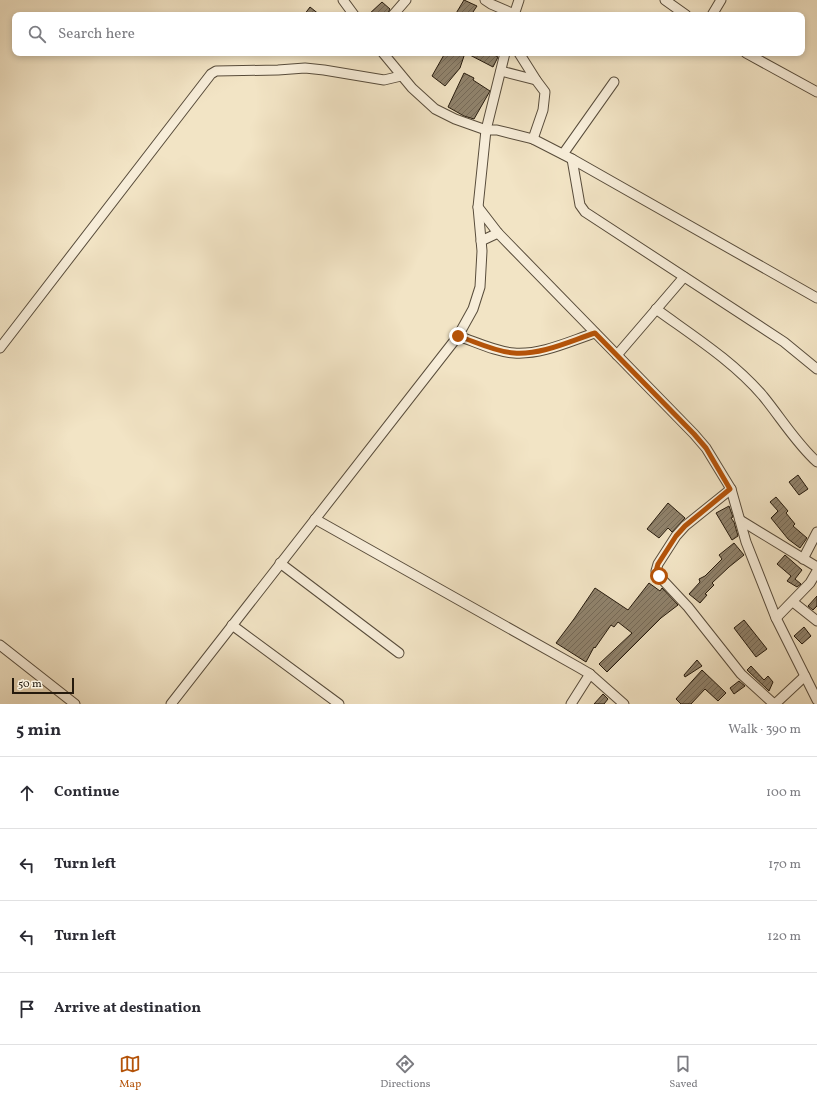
<!DOCTYPE html>
<html lang="en">
<head>
<meta charset="utf-8">
<style>
  :root { --surface:#fff; --page:#f2f2f3; --text:#2b2b33; --muted:#7c7c81; --line:#e1e1e2; --accent:#b45309 }
  body { margin:0; font-family:Vollkorn,serif; background:var(--page); color:var(--text) }
  .scale { position:absolute; left:12px; bottom:10px; width:62px; box-sizing:border-box; padding-left:4px; border:2px solid #251a0d; border-top:0; font-size:11px; line-height:14px; white-space:nowrap; color:#251a0d; -webkit-text-stroke:3px #f7edd9; paint-order:stroke }
  .stop { position:absolute; width:12px; height:12px; margin:-9px; border:3px solid #b45309; border-radius:50%; background:#fff }
  .stop.end { background:#b45309; border-color:#fff; box-shadow:0 1px 4px #0008 }
  .list { margin:0; padding:0; list-style:none }
  h2 { display:flex; justify-content:space-between; align-items:center; height:52px; margin:0; padding:0 16px; font-size:17px }
  h2 small { font-size:13px; font-weight:400; color:var(--muted) }
  .list li { display:grid; grid-template-columns:26px 1fr auto; gap:12px; align-items:center; box-sizing:border-box; height:72px; padding:0 16px; border-top:1px solid var(--line) }
  .list b { display:block; font-size:15px; white-space:nowrap }
  .list em { font-size:13px; font-style:normal; color:var(--muted) }
  .icon { flex:none; width:22px; height:22px; fill:none; stroke:currentColor; stroke-width:2; stroke-linecap:round; stroke-linejoin:round }
  .map { position:relative; flex:none; width:817px; height:704px; overflow:hidden }
  .search { position:absolute; background:var(--surface); box-shadow:0 2px 6px #0003; left:12px; right:12px; top:12px; height:44px; display:flex; align-items:center; gap:10px; box-sizing:border-box; padding:0 14px; border-radius:8px; color:var(--muted); font-size:15px }
  .sheet { height:340px; background:var(--surface) }
  nav { display:flex; justify-content:space-around; align-items:center; box-sizing:border-box; height:56px; border-top:1px solid var(--line); background:var(--surface); font-size:11px; color:var(--muted) }
  nav a { display:grid; justify-items:center; gap:2px }
  nav .on { color:var(--accent) }
  .map>svg:first-child { display:block }
  .building { fill:url(#building-hatch); stroke:#251a0d }
  .lines { fill:none; stroke-linecap:round; stroke-linejoin:round }
  .street-casing { stroke:#584c3b; stroke-width:11 }
  .street { stroke:#f7edd9; stroke-width:9 }
  .route { stroke:#b45309; stroke-width:5 }
</style>
</head>
<body>
<div class="map">
<svg width="817" height="704" viewBox="0 0 817 704">
  <defs>
    <pattern id="building-hatch" width="6" height="6" patternUnits="userSpaceOnUse"><rect width="6" height="6" fill="#90836d"/><path d="M-1 1l2-2M0 6l6-6M5 7l2-2" fill="none" stroke="#756a58"/></pattern>
  </defs>
  <rect width="100%" height="100%" fill="#f2e4c5"/>
  <filter id="stains"><feTurbulence type="fractalNoise" baseFrequency=".005" numOctaves="4"/><feColorMatrix values="0 0 0 0 .2 0 0 0 0 .09 0 0 0 0 .02 0 0 0 .5 -.17"/></filter>
  <radialGradient id="worn" r=".72"><stop offset=".6" stop-color="#630" stop-opacity="0"/><stop offset="1" stop-color="#630" stop-opacity=".3"/></radialGradient>
  <g class="building">
    <polygon points="464,0 477,6 471,15 455,15"/>
    <polygon points="382,2 390,9 387,15 368,15"/>
    <polygon points="310,7 320,15 304,15"/>
    <polygon points="445,53 465,53 460,68 445,86 432,76"/>
    <polygon points="466,53 497,53 496,56 498,57 493,67"/>
    <polygon points="464,73 474,78 473,80 490,91 474,119 464,116 448,107"/>
    <polygon points="798,475 808,489 799,495 789,482"/>
    <polygon points="776,497 788,511 786,513 795,524 793,526 807,538 800,548 788,539 771,518 778,511 770,502"/>
    <polygon points="668,503 685,518 672,532 668,528 659,538 647,529"/>
    <polygon points="729,506 733,517 731,518 734,522 738,536 732,540 716,513"/>
    <polygon points="734,543 744,555 729,567 712,583 714,585 705,594 707,595 700,603 689,594 700,582 699,579 705,576 722,559 719,555"/>
    <polygon points="785,555 802,570 795,579 801,584 797,587 787,581 791,576 777,564"/>
    <polygon points="649,583 660,591 662,588 678,605 661,618 607,672 599,664 632,633 618,622 614,627 611,625 595,648 594,647 586,662 556,643 574,619 595,588 628,610"/>
    <polygon points="817,596 817,606 813,610 808,606"/>
    <polygon points="744,620 767,649 756,657 734,628"/>
    <polygon points="804,627 811,636 802,644 794,636"/>
    <polygon points="697,660 702,666 685,677 684,675"/>
    <polygon points="751,666 764,680 768,676 773,682 769,691 747,670"/>
    <polygon points="702,670 726,693 718,701 705,689 691,704 681,704 676,699"/>
    <polygon points="739,681 745,686 734,694 730,688"/>
    <polygon points="603,694 608,699 604,704 594,704"/>
  </g>
  <g class="lines">
    <g class="street-casing">
      <g id="street">
        <polyline points="343,0 354,15"/>
        <polyline points="485,0 491,4 514,14"/>
        <polyline points="665,0 686,15"/>
        <polyline points="393,15 406,0"/>
        <polyline points="514,15 519,0"/>
        <polyline points="712,15 721,0"/>
        <polyline points="383,53 412,88 435,109 455,119 486,130 497,130 533,139 572,159 817,298"/>
        <polyline points="519,53 536,80 545,92 543,110 533,139"/>
        <polyline points="746,53 817,92"/>
        <polyline points="501,71 536,80"/>
        <polyline points="563,154 614,82"/>
        <polyline points="572,159 580,205 585,212 784,342 817,369"/>
        <polyline points="478,207 498,233 694,434 706,448 731,489 746,542 776,618 817,700"/>
        <polyline points="481,241 498,233"/>
        <path d="M656 309C693 336 733 361 763 396 781 418 796 443 817 462"/>
        <path d="M458 336C476 342 496 352 514 353 542 355 570 341 595 333"/>
        <polyline points="0,348 211,74 216,71 278,70 305,68 324,70 384,80 401,76"/>
        <polyline points="617,355 684,277"/>
        <polyline points="731,489 685,526 676,536 658,564 656,571 659,576 688,607 741,674 774,704"/>
        <polyline points="315,519 578,667 590,674 624,704"/>
        <polyline points="740,520 817,567"/>
        <polyline points="803,559 817,532"/>
        <polyline points="280,563 399,653"/>
        <polyline points="793,602 817,621"/>
        <polyline points="776,618 810,583 817,571"/>
        <polyline points="232,625 339,704"/>
        <polyline points="0,645 75,704"/>
        <polyline points="171,704 458,336 473,309 480,287 482,251 478,207 486,130 505,53"/>
        <polyline points="571,704 590,674"/>
        <polyline points="775,704 805,676"/>
      </g>
    </g>
    <use href="#street" class="street"/>
  </g>
  <g class="lines">
    <path class="route" d="M458 336C476 342 496 352 514 353 542 355 570 341 595 333L694 434 706 448 730 489 685 526 676 536 658 564 656 571 659 576"/>
  </g>
  <rect width="100%" height="100%" filter="url(#stains)"/>
  <rect width="100%" height="100%" fill="url(#worn)"/>
</svg>
<div class="scale">50 m</div>
<div class="stop" style="left:659px;top:576px"></div>
<div class="stop end" style="left:458px;top:336px"></div>
<div class="search"><svg class="icon" aria-label="search" viewBox="0 0 24 24"><circle cx="10" cy="10" r="6"/><path d="M15 15l6 6"/></svg>Search here</div>
</div>
<section class="sheet">
<h2>5 min<small>Walk · 390 m</small></h2>
<ul class="list">
<li><svg class="icon" aria-label="ahead" viewBox="0 0 24 24"><path d="M12 20V5M6 11l6-6 6 6"/></svg><div><b>Continue</b></div><em>100 m</em></li>
<li><svg class="icon" aria-label="left" viewBox="0 0 24 24"><path d="M17 20v-9H6M10 6l-5 5 5 5"/></svg><div><b>Turn left</b></div><em>170 m</em></li>
<li><svg class="icon" aria-label="left" viewBox="0 0 24 24"><path d="M17 20v-9H6M10 6l-5 5 5 5"/></svg><div><b>Turn left</b></div><em>120 m</em></li>
<li><svg class="icon" aria-label="arrive" viewBox="0 0 24 24"><path d="M6 21V4h12l-3 4 3 4H6"/></svg><div><b>Arrive at destination</b></div></li>
</ul>
</section>
<nav>
<a class="on"><svg class="icon" aria-label="map" viewBox="0 0 24 24"><path d="M3 6l6-2 6 2 6-2v14l-6 2-6-2-6 2zM9 4v14M15 6v14"/></svg>Map</a>
<a><svg class="icon" aria-label="directions" viewBox="0 0 24 24"><path d="M12 3l9 9-9 9-9-9zM9 14v-3h6M13 9l2 2-2 2"/></svg>Directions</a>
<a><svg class="icon" aria-label="saved" viewBox="0 0 24 24"><path d="M7 4h10v16l-5-4-5 4z"/></svg>Saved</a>
</nav>
</body>
</html>
